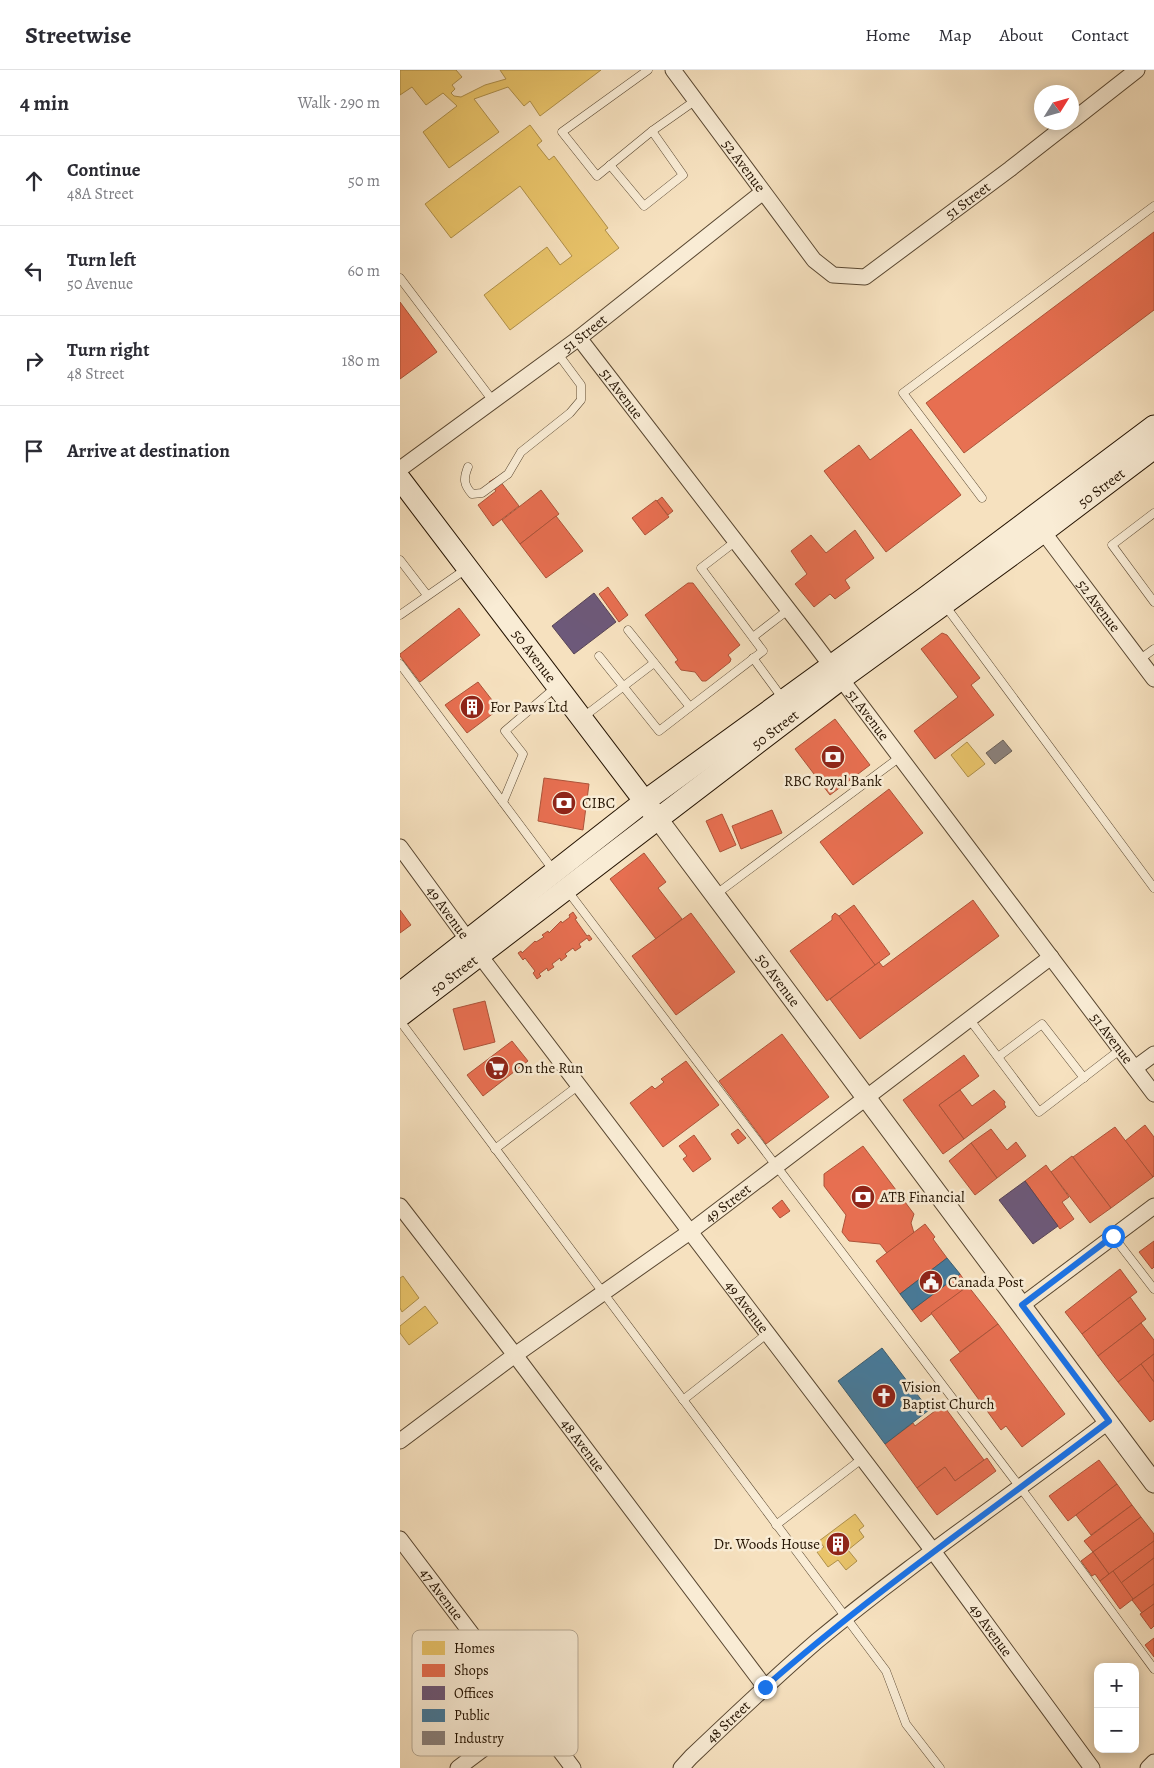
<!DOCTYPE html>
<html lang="en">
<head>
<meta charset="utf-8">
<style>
  :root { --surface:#fff; --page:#f7f7f7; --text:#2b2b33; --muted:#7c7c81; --line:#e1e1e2 }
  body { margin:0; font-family:Alegreya,serif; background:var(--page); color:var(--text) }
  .controls { position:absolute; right:15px; bottom:15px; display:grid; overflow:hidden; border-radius:10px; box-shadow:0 2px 12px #0003 }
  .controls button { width:45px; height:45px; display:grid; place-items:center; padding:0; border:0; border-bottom:1px solid var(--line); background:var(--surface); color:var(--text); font:25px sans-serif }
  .compass { position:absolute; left:634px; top:15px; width:45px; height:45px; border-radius:50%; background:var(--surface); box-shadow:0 2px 12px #0003; rotate:53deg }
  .stop { position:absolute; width:15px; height:15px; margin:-11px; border:4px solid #1a73e8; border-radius:50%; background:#fff }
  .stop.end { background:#1a73e8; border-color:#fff; box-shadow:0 1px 5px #0008 }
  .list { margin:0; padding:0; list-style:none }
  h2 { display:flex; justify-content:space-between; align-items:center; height:65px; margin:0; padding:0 20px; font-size:21px }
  h2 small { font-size:16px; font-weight:400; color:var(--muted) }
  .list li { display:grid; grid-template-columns:32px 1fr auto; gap:15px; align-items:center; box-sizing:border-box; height:90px; padding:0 20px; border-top:1px solid var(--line) }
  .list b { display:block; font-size:19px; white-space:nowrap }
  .list p { margin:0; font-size:16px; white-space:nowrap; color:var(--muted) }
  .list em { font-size:16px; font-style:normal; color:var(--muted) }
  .icon { flex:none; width:28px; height:28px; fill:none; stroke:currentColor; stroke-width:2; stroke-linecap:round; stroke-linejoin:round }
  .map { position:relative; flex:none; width:754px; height:1698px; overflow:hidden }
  header { display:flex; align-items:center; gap:30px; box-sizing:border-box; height:70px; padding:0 25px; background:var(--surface); border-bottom:1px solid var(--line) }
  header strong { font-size:24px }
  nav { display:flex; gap:28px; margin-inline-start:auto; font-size:18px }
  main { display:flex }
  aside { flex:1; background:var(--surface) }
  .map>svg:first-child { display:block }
  .homes { fill:#e9c46a; stroke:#ae8f4a }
  .shops { fill:#e76f51; stroke:#ac5339 }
  .offices { fill:#6d597a; stroke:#574456 }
  .public { fill:#457b9d; stroke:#3b5c6e }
  .industry { fill:#8a817c; stroke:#6b6057 }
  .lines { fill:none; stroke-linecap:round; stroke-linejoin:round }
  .service-casing { stroke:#584630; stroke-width:9 }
  .minor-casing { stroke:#584630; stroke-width:17 }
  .tertiary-casing { stroke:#584630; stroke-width:21 }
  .secondary-casing { stroke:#231201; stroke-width:23 }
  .service { stroke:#f9ecd5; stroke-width:8 }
  .minor { stroke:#f9ecd5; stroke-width:15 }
  .tertiary { stroke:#f9ecd5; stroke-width:19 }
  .secondary { stroke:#f9ecd5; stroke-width:21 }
  .route { stroke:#1a73e8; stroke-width:6 }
  .labels { text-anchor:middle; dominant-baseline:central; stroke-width:5; stroke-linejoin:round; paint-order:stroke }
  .street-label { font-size:15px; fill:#231201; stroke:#f9ecd5 }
  .poi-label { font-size:15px; fill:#231201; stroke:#f9ecd5; text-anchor:start }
  .key { fill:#f9ecd5; stroke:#b9ab95; stroke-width:1 }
  .key-label { font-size:14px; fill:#231201 }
</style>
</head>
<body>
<header>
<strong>Streetwise</strong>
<nav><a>Home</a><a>Map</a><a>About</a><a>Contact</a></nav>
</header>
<main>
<aside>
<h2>4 min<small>Walk · 290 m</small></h2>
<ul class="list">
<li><svg class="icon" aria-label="ahead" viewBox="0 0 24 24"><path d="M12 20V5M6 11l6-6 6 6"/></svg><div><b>Continue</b><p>48A Street</p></div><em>50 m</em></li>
<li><svg class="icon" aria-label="left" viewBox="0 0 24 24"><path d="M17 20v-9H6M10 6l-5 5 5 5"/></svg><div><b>Turn left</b><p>50 Avenue</p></div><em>60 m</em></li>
<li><svg class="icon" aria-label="right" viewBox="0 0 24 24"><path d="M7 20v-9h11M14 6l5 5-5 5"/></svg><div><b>Turn right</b><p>48 Street</p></div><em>180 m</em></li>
<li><svg class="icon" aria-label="arrive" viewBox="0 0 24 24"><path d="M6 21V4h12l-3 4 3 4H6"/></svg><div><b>Arrive at destination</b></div></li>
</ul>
</aside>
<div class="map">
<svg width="754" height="1698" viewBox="0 0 754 1698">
  <rect width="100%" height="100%" fill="#f6e1bf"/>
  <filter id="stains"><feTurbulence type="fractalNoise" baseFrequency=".004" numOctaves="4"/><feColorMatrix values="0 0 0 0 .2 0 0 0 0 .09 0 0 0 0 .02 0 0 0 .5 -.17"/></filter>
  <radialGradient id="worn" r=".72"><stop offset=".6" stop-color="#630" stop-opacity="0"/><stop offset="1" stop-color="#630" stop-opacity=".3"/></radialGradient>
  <g class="homes">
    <polygon points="0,0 56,0 62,7 52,15 55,19 51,23 54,26 61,27 85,15 106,9 100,0 201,0 140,46 130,31 124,36 108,17 74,29 99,62 49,98 23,62 57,36 43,23 26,35 12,17 0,25"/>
    <polygon points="130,55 142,71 137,75 149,90 154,86 208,158 205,160 219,178 110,260 84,225 147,177 160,195 172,186 120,116 51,168 25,134"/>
    <polygon points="567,672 585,694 568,707 551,685"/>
    <polygon points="3,1206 19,1228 2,1242 0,1238 0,1208"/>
    <polygon points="25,1236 38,1253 9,1275 0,1263 0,1256"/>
    <polygon points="455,1444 464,1456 459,1460 464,1467 448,1480 457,1491 446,1500 438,1490 428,1497 417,1482 424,1477 419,1471"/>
  </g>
  <g class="shops">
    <polygon points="754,162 754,240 564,383 526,333"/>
    <polygon points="0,232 37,282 0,309"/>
    <polygon points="511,359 561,425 486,482 424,401 459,375 470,390"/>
    <polygon points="97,407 119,436 93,456 78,435 96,421 89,412"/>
    <polygon points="141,420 159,444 120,474 102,450"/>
    <polygon points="262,427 273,441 268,445 257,431"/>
    <polygon points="256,430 269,447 245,465 232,448"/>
    <polygon points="156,446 183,481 146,508 120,474"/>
    <polygon points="455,460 474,488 445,510 450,518 435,529 430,524 414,537 395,514 407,504 391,481 411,465 426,483"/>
    <polygon points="288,513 293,513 340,575 328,585 331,589 330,592 306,611 302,611 295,602 281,600 275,592 278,590 245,545"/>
    <polygon points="208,517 228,545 219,552 199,524"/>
    <polygon points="59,538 80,565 20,612 0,586 0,584"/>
    <polygon points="542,563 547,565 580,608 571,615 594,645 535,689 514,661 558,627 521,579"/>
    <polygon points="78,612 99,639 67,663 45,635"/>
    <polygon points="435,649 470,695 430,725 395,679"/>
    <polygon points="144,708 189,714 183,760 138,751"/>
    <polygon points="489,719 523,763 453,815 420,772"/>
    <polygon points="372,740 382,763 341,779 332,756"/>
    <polygon points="322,744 336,775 320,782 306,751"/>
    <polygon points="244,783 266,812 258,818 282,849 256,869 210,809"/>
    <polygon points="573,830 599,866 460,969 430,929 479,892 483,897"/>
    <polygon points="454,835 490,884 475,895 439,846"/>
    <polygon points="0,840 11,855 0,863"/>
    <polygon points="173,842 177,848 175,849 187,866 189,865 192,869 189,871 187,868 179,874 181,877 175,881 173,878 165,884 167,886 161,891 160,888 152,894 154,897 148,901 147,898 139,904 141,906 137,909 133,903 135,901 125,888 123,890 118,883 121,881 122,883 135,871 136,872 144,867 142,865 148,861 149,863 161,851 162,853 170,847 169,845"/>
    <polygon points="291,843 335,902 276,945 232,886"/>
    <polygon points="435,843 439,846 475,895 427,931 390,881 432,850 432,846"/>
    <polygon points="85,931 95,972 64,980 53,939"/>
    <polygon points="382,964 429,1027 366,1074 319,1011"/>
    <polygon points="112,971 128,991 83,1026 67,1005"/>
    <polygon points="564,985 579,1006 539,1035 564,1069 543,1084 503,1030"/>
    <polygon points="286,991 319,1035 263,1077 230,1033 252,1016 255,1019 264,1012 261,1009"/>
    <polygon points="560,1020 572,1036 594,1020 605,1032 604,1034 606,1037 564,1069 539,1035"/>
    <polygon points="745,1055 754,1067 754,1106 753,1107 725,1071"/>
    <polygon points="715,1057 753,1107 711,1138 673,1087"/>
    <polygon points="338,1059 346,1068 338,1074 331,1064"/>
    <polygon points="591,1059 607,1080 616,1072 626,1086 597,1108 571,1073"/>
    <polygon points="294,1065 311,1089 293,1102 283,1089 287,1086 279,1076"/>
    <polygon points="571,1073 597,1108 575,1125 549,1091"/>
    <polygon points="463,1076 514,1144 511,1153 514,1163 487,1183 480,1174 449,1171 442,1162 446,1145 424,1116 424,1104"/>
    <polygon points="672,1086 711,1138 690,1153 651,1102"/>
    <polygon points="646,1095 669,1127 662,1132 674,1149 660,1159 625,1111"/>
    <polygon points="382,1130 390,1141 380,1148 372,1138"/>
    <polygon points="525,1154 535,1167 533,1169 547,1188 500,1224 476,1191"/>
    <polygon points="754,1171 754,1197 752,1199 739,1182"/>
    <polygon points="720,1199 737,1222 682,1264 665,1242"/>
    <polygon points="560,1204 568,1216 521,1252 512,1240"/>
    <polygon points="568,1216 598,1254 560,1282 531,1243"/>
    <polygon points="730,1227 746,1249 698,1286 682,1264"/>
    <polygon points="741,1253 754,1270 754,1284 718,1312 698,1286"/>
    <polygon points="598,1254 665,1344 622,1377 606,1356 601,1360 550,1290"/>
    <polygon points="754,1284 754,1312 741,1294"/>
    <polygon points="741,1294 754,1312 754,1349 750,1352 718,1312"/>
    <polygon points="543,1335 584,1390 555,1411 545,1397 517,1418 485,1374 513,1353 515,1356"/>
    <polygon points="587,1388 596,1401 537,1445 517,1418 545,1397 555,1411"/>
    <polygon points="699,1390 717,1414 668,1451 649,1426"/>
    <polygon points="717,1414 732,1435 691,1465 676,1445"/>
    <polygon points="732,1435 741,1447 693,1482 684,1471"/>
    <polygon points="741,1447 754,1464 754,1471 709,1504 693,1482"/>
    <polygon points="754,1471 754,1488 721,1513 713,1501"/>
    <polygon points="693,1482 709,1504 700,1511 695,1504 692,1506 681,1491"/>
    <polygon points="754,1488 754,1514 733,1529 721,1513"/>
    <polygon points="713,1501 733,1529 720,1539 700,1511"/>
    <polygon points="754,1514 754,1534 742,1543 732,1530"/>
    <polygon points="754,1534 754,1556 751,1559 740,1544"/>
    <polygon points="754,1568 754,1587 745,1575"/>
  </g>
  <g class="offices">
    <polygon points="194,523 216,552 174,584 152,556"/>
    <polygon points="625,1111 658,1156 633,1174 599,1130"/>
  </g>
  <g class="public">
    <polygon points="547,1188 560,1204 512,1240 500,1224"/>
    <polygon points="482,1278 529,1340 485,1374 438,1311"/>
  </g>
  <polygon class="industry" points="603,670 612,681 595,694 586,683"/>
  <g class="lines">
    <g class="service-casing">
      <g id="service">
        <polyline points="248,0 162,62 197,106 252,61 296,30"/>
        <polyline points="210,95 244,136 283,105 252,61"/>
        <polyline points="0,208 93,331"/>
        <path d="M68 397C63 409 64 415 72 424L82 423 108 404 121 382 170 343 181 330V315L158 284"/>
        <polyline points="582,428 503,323 754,136"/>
        <polyline points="754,443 712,475 754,532"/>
        <polyline points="0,490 27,525"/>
        <polyline points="544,534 754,818"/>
        <polyline points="0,545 66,499"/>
        <polyline points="228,560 290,637 363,581 301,498 336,471"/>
        <polyline points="353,567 388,540"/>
        <polyline points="199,586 259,661 290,637"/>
        <polyline points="353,588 383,629"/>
        <polyline points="739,590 754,579"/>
        <polyline points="0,594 154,801"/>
        <polyline points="182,648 254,593"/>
        <polyline points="103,732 123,684 105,661 156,617"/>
        <polyline points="167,820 629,1429 754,1599"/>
        <polyline points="315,825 500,687"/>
        <polyline points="570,950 639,1042 721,979"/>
        <polyline points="0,951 486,1601 506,1654 540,1698"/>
        <polyline points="598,987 642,954 684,1008"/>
        <polyline points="95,1079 179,1015"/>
        <polyline points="713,1166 754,1219"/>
        <polyline points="283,1330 368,1263"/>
        <polyline points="376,1455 463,1388"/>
      </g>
    </g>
    <g class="minor-casing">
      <g id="minor">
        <path id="s1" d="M273 0 414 190 433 205 465 207 610 99 670 52"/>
        <polyline points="672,51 737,0"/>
        <path id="s2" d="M179 268 411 569 754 1024"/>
        <path id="s3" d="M0 399 179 268 363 122"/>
        <path id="s4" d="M638 455 754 609"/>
        <path id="s5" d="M0 777 68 870 533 1481 692 1698"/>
        <polyline points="735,998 754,984"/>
        <path id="s6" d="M0 1136 115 1285 365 1617"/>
        <polyline points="622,1235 754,1136"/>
        <path id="s7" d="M0 1371 115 1285 291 1161 651 887"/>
        <path id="s8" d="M0 1469 173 1698"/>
        <polyline points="58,1698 131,1643"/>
        <path id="s9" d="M281 1698 291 1687C333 1647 374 1608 417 1571 511 1493 612 1425 709 1351"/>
        <polyline points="748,1698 754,1692"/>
      </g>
    </g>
    <g class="tertiary-casing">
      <g id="tertiary">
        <path id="s10" d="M258 749 754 1413"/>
      </g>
    </g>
    <g class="secondary-casing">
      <g id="secondary">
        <path id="s11" d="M0 409 252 741"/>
        <polyline points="0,923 245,731 526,527 754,356"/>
        <path id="s12" d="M0 946 441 609 643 462 754 378"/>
      </g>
    </g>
    <use href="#service" class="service"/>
    <use href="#minor" class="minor"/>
    <use href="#tertiary" class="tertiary"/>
    <use href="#secondary" class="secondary"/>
  </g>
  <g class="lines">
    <path class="route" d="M365 1617C474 1521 594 1439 709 1351L622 1235 713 1166"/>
  </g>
  <defs>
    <g id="building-disc" transform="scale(1.25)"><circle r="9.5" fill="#8f2418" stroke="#f9ecd5"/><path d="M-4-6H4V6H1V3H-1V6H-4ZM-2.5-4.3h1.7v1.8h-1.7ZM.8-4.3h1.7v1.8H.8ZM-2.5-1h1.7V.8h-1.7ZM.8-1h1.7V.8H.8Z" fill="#fff"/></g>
    <g id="bank-disc" transform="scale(1.25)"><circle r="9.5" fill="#8f2418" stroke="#f9ecd5"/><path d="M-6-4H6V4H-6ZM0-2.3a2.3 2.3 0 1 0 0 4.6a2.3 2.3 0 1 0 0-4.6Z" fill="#fff"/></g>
    <g id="supermarket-disc" transform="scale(1.25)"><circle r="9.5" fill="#8f2418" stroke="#f9ecd5"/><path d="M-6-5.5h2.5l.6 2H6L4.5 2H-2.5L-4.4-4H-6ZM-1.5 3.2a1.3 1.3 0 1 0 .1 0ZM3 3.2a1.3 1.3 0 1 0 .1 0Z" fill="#fff"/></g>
    <g id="civic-disc" transform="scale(1.25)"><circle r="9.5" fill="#8f2418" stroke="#f9ecd5"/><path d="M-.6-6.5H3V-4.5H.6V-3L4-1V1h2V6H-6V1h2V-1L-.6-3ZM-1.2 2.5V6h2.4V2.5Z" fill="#fff"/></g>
    <g id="church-disc" transform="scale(1.25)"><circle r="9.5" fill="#8f2418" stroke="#f9ecd5"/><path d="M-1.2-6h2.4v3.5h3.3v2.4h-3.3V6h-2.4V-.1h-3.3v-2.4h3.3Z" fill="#fff"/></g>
  </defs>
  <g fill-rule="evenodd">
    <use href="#building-disc" x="72" y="637"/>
    <use href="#bank-disc" x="433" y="687"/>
    <use href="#bank-disc" x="164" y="733"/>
    <use href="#supermarket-disc" x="97" y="998"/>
    <use href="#bank-disc" x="463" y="1127"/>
    <use href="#civic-disc" x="531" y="1212"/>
    <use href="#church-disc" x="484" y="1326"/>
    <use href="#building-disc" x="438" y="1474"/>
  </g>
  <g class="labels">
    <g class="street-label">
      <text stroke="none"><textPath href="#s1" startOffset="119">52 Avenue</textPath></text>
      <text stroke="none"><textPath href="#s1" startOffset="421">51 Street</textPath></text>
      <text stroke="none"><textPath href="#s3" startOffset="229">51 Street</textPath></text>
      <text stroke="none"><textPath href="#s2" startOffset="70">51 Avenue</textPath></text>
      <text stroke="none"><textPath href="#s12" startOffset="878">50 Street</textPath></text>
      <text stroke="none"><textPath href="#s4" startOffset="101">52 Avenue</textPath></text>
      <text stroke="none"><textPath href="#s11" startOffset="222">50 Avenue</textPath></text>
      <text stroke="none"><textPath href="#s2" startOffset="475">51 Avenue</textPath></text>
      <text stroke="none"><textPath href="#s12" startOffset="472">50 Street</textPath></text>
      <text stroke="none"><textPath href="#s5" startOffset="81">49 Avenue</textPath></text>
      <text stroke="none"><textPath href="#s12" startOffset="68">50 Street</textPath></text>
      <text stroke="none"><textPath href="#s10" startOffset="201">50 Avenue</textPath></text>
      <text stroke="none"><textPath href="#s2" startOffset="880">51 Avenue</textPath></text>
      <text stroke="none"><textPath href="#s7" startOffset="405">49 Street</textPath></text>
      <text stroke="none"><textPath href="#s5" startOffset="576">49 Avenue</textPath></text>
      <text stroke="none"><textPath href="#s6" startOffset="301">48 Avenue</textPath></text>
      <text stroke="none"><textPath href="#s8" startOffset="69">47 Avenue</textPath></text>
      <text stroke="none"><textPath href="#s5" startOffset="981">49 Avenue</textPath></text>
      <text stroke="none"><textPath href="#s9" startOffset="66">48 Street</textPath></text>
    </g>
    <g class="poi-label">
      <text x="90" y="637">For Paws Ltd</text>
      <text x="433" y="711" text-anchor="middle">RBC Royal Bank</text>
      <text x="182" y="733">CIBC</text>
      <text x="114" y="998">On the Run</text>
      <text x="480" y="1127">ATB Financial</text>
      <text x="548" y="1212">Canada Post</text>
      <text x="502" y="1317">Vision<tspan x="502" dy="17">Baptist Church</tspan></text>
      <text x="420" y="1474" text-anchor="end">Dr. Woods House</text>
    </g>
  </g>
  <rect x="12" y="1560" width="166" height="126" rx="8" class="key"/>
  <rect x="22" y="1571" width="23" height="14" fill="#e9c46a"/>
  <rect x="22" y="1594" width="23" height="13" fill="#e76f51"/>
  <rect x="22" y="1616" width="23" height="14" fill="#6d597a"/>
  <rect x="22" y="1639" width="23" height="13" fill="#457b9d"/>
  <rect x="22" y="1661" width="23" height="14" fill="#8a817c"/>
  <g class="key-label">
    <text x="54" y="1583">Homes</text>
    <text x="54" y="1605">Shops</text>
    <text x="54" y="1628">Offices</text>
    <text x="54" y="1650">Public</text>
    <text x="54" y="1673">Industry</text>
  </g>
  <rect width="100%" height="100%" filter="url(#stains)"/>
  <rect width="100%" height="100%" fill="url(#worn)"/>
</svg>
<div class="controls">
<button>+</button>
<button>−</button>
</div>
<svg class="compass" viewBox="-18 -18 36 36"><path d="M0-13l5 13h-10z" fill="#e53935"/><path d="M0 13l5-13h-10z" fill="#7c7c81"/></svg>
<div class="stop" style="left:713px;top:1166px"></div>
<div class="stop end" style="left:365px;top:1617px"></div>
</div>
</main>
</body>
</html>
